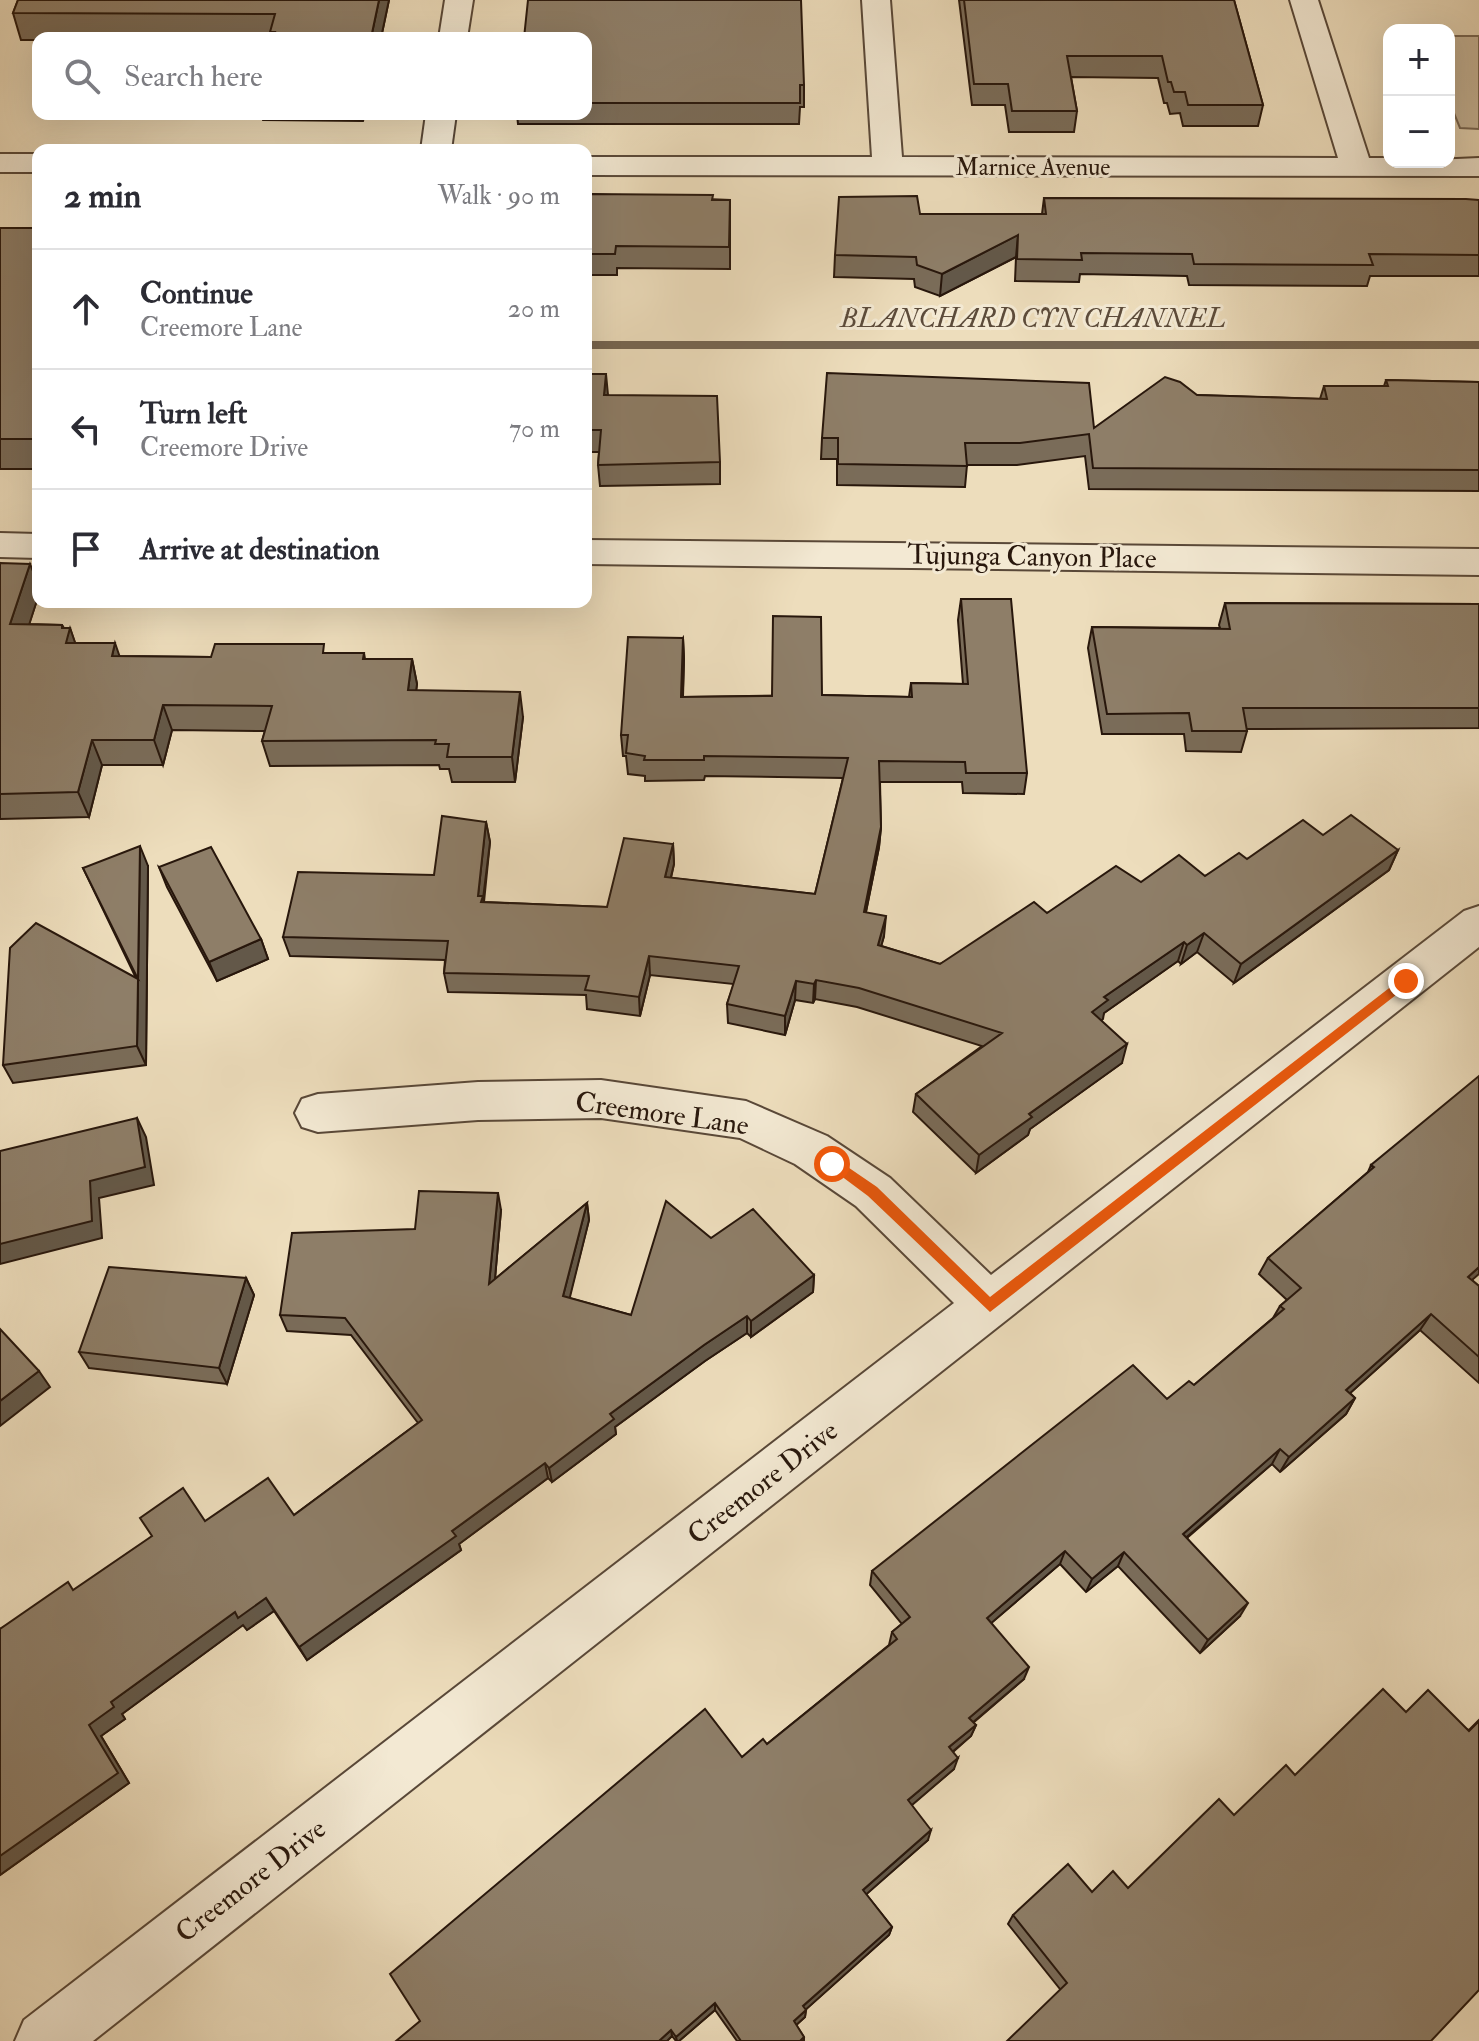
<!DOCTYPE html>
<html lang="en">
<head>
<meta charset="utf-8">
<style>
  :root { --surface:#fff; --page:#f2f2f3; --text:#2b2b33; --muted:#7c7c81; --line:#e1e1e2 }
  body { margin:0; font-family:"IM FELL Double Pica",serif; background:var(--page); color:var(--text) }
  .controls { position:absolute; right:24px; top:24px; display:grid; overflow:hidden; border-radius:16px; box-shadow:0 8px 32px #0002 }
  .controls button { width:72px; height:72px; display:grid; place-items:center; padding:0; border:0; border-bottom:2px solid var(--line); background:var(--surface); color:var(--text); font:40px sans-serif }
  .stop { position:absolute; width:24px; height:24px; margin:-18px; border:6px solid #ea580c; border-radius:50%; background:#fff }
  .stop.end { background:#ea580c; border-color:#fff; box-shadow:0 2px 8px #0008 }
  .list { margin:0; padding:0; list-style:none }
  h2 { display:flex; justify-content:space-between; align-items:center; height:104px; margin:0; padding:0 32px; font-size:34px }
  h2 small { font-size:26px; font-weight:400; color:var(--muted) }
  .list li { display:grid; grid-template-columns:52px 1fr auto; gap:24px; align-items:center; box-sizing:border-box; height:120px; padding:0 32px; border-top:2px solid var(--line) }
  .list b { display:block; font-size:30px; white-space:nowrap }
  .list p { margin:0; font-size:26px; white-space:nowrap; color:var(--muted) }
  .list em { font-size:26px; font-style:normal; color:var(--muted) }
  .icon { flex:none; width:44px; height:44px; fill:none; stroke:currentColor; stroke-width:2; stroke-linecap:round; stroke-linejoin:round }
  .map { position:relative; flex:none; width:1479px; height:2041px; overflow:hidden }
  .search { position:absolute; background:var(--surface); box-shadow:0 8px 32px #0002; left:32px; top:32px; width:560px; height:88px; display:flex; align-items:center; gap:20px; box-sizing:border-box; padding:0 28px; border-radius:16px; color:var(--muted); font-size:30px }
  .panel { position:absolute; background:var(--surface); box-shadow:0 8px 32px #0002; left:32px; top:144px; width:560px; height:464px; border-radius:16px }
  .map>svg:first-child { display:block }
  .green { fill:#ccbb9e; stroke:#7a6955; stroke-width:2 }
  .lines { fill:none; stroke-linecap:round; stroke-linejoin:round }
  .stream { fill:#766652; fill-rule:evenodd }
  .minor-casing { stroke:#594838; stroke-width:4 }
  .minor { fill:#f3e9d3; fill-rule:evenodd }
  .wall { fill:#7a6c59; stroke:#28170c; stroke-width:2 }
  .shaded-wall { fill:#635849; stroke:#28170c; stroke-width:2 }
  .building { fill:#8e7e68; stroke:#28170c; stroke-width:2 }
  .route { fill:#ea580c }
  .labels { text-anchor:middle; dominant-baseline:central; stroke-width:6; stroke-linejoin:round; paint-order:stroke }
  .far-street-label { font-size:24px; fill:#28170c; stroke:#f3e9d3 }
  .far-water-label { font-size:26px; font-style:italic; fill:#5c4b3a; stroke:#f3e9d3 }
  .street-label { font-size:28px; fill:#28170c; stroke:#f3e9d3 }
</style>
</head>
<body>
<div class="map">
<svg width="1479" height="2041" viewBox="0 0 1479 2041">
  <rect width="100%" height="100%" fill="#edddbc"/>
  <filter id="stains"><feTurbulence type="fractalNoise" baseFrequency=".0025" numOctaves="4"/><feColorMatrix values="0 0 0 0 .2 0 0 0 0 .09 0 0 0 0 .02 0 0 0 .5 -.17"/></filter>
  <radialGradient id="worn" r=".72"><stop offset=".6" stop-color="#630" stop-opacity="0"/><stop offset="1" stop-color="#630" stop-opacity=".3"/></radialGradient>
  <polygon class="green" points="1449,36 1479,36 1479,129 1460,128 1449,101"/>
  <g class="lines">
    <rect class="stream" x="586" y="341" width="893" height="8"/>
    <g class="minor-casing">
      <g id="minor">
        <polygon points="445,0 473,0 467,38 439,38"/>
        <polygon points="862,0 890,0 902,157 1338,158 1290,0 1318,0 1369,158 1389,158 1389,162 1479,158 1479,176 586,175 586,157 872,157"/>
        <polygon points="426,114 456,114 451,150 421,150"/>
        <rect x="0" y="154" width="38" height="18"/>
        <polygon points="0,533 38,534 38,558 0,557"/>
        <polygon points="586,540 1479,549 1479,575 586,564"/>
        <polygon points="1479,906 1479,947 93,2041 15,2041 24,2020 954,1303 856,1206 795,1164 740,1138 601,1118 478,1120 318,1132 302,1127 295,1113 302,1099 318,1094 478,1082 601,1080 746,1101 827,1136 890,1178 991,1275 1464,911"/>
      </g>
    </g>
    <use href="#minor" class="minor"/>
  </g>
  <g class="wall">
    <polygon points="18,0 389,0 381,38 38,38 38,40 21,40 13,13"/>
    <polygon points="959,0 1234,0 1263,105 1258,126 1183,126 1180,113 1170,114 1167,103 1164,103 1158,78 1071,77 1077,111 1074,132 1009,132 1005,105 972,105"/>
    <polygon points="586,38 804,85 804,107 800,107 799,124 518,124 517,114 586,114"/>
    <polygon points="261,114 365,114 363,121 263,120"/>
    <polygon points="586,194 730,200 730,269 617,268 617,275 586,275"/>
    <polygon points="1044,198 1479,200 1479,276 1370,276 1367,286 1189,285 1187,276 1080,274 1079,282 1015,281 1016,257 940,296 915,287 914,279 834,277 835,255 920,214 1042,214"/>
    <rect x="0" y="228" width="38" height="241"/>
    <polygon points="586,374 608,395 720,462 720,484 600,486 598,465 599,452 586,452"/>
    <polygon points="1386,380 1479,382 1479,491 1089,489 1085,456 1017,465 967,465 965,487 837,485 837,459 821,459 822,438 1094,428 1197,395 1320,399 1324,386 1384,386"/>
    <polygon points="0,563 38,583 38,597 29,624 62,625 64,628 70,628 75,643 120,656 211,657 364,653 365,659 412,659 417,684 416,691 523,717 515,782 452,782 449,769 440,769 439,765 270,766 262,741 265,731 172,730 163,765 102,765 89,817 0,819"/>
    <polygon points="961,599 1027,773 1024,794 963,793 962,782 880,782 881,827 879,847 866,912 884,936 881,946 940,964 1047,913 1141,882 1205,876 1247,859 1323,835 1398,850 1389,870 1234,983 1197,952 1181,964 1178,961 1104,1013 1101,1020 1122,1063 1030,1129 1028,1135 976,1173 913,1112 916,1094 982,1046 857,1007 815,999 813,1003 795,1000 785,1035 728,1023 727,1004 734,984 650,975 640,1016 587,1009 586,995 448,992 444,973 445,960 290,956 283,937 434,875 486,822 490,842 484,902 607,907 673,844 674,864 671,878 815,894 843,778 705,776 704,780 645,781 645,776 628,774 626,756 623,756 621,735 683,638 684,659 683,697 822,695 909,697 911,683 963,684 958,620"/>
    <polygon points="1225,603 1479,604 1479,728 1247,729 1247,731 1241,752 1186,751 1184,734 1102,734 1088,648 1092,627 1220,628 1219,625"/>
    <polygon points="148,866 146,1065 13,1083 3,1065 136,978 83,868"/>
    <polygon points="159,867 261,939 268,959 217,981 167,887"/>
    <polygon points="1371,1165 1472,1280 1479,1286 1479,1383 1420,1330 1350,1393 1355,1398 1346,1414 1280,1472 1272,1464 1187,1538 1240,1616 1200,1653 1118,1566 1086,1592 1060,1564 991,1623 1024,1679 973,1723 976,1725 971,1736 953,1752 954,1769 911,1805 928,1840 866,1894 892,1927 889,1935 806,2009 805,2017 796,2025 804,2037 804,2041 737,2041 715,2010 679,2041 676,2041 672,2036 667,2041 742,1757 767,1744 889,1645 892,1632 902,1624 870,1585 872,1571 1167,1399 1194,1385 1273,1318 1280,1306 1287,1300 1259,1274 1268,1258 1368,1172"/>
    <polygon points="587,1203 589,1220 569,1298 631,1315 711,1238 814,1275 813,1292 751,1337 747,1333 705,1361 615,1427 616,1434 552,1482 548,1478 459,1544 461,1550 307,1660 274,1611 247,1630 243,1625 122,1714 125,1719 101,1736 129,1783 0,1875 0,1629 205,1521 294,1515 418,1423 351,1335 287,1331 280,1315 415,1229 501,1210 495,1279"/>
    <polygon points="246,1278 254,1295 227,1384 89,1368 79,1352"/>
    <polygon points="1406,1712 1469,1730 1479,1720 1479,1990 1060,1989 1008,1924 1013,1915 1092,1892 1128,1888 1295,1775"/>
  </g>
  <g class="shaded-wall">
    <polygon points="379,0 389,0 381,38 371,38"/>
    <polygon points="1018,235 1016,257 940,296 942,274"/>
    <polygon points="606,374 608,395 604,395"/>
    <polygon points="30,564 38,583 38,597 21,650 10,624"/>
    <polygon points="62,625 67,637 70,628 79,654 66,643 62,628"/>
    <polygon points="683,638 684,659 682,717 681,697"/>
    <polygon points="115,643 124,669 112,656"/>
    <polygon points="412,659 417,684 413,716 408,690"/>
    <polygon points="520,692 523,717 515,782 512,757"/>
    <polygon points="163,705 172,730 163,765 154,740"/>
    <polygon points="92,740 102,765 89,817 78,792"/>
    <polygon points="486,822 490,842 483,899 486,916 478,896"/>
    <polygon points="881,827 879,847 862,931 864,912"/>
    <polygon points="673,844 674,864 666,897 665,877"/>
    <polygon points="140,846 148,866 146,1065 137,1046"/>
    <polygon points="1398,850 1389,870 1234,983 1241,964"/>
    <polygon points="886,916 884,936 876,965 878,945"/>
    <polygon points="1204,933 1197,952 1181,964 1187,945"/>
    <polygon points="261,939 268,959 217,981 209,962"/>
    <polygon points="1184,942 1178,961 1104,1013 1103,1019 1087,1031 1092,1012 1104,997"/>
    <polygon points="649,956 650,975 640,1016 639,997"/>
    <polygon points="816,980 815,999 813,1003 814,984"/>
    <polygon points="796,981 795,1000 785,1035 785,1016"/>
    <polygon points="1127,1044 1122,1063 1030,1129 1028,1135 976,1173 979,1155 1029,1114"/>
    <polygon points="137,1118 146,1137 154,1185 99,1198 102,1238 0,1264 0,1244 90,1181"/>
    <polygon points="498,1193 501,1210 493,1301 489,1284"/>
    <polygon points="587,1203 589,1220 566,1313 563,1296"/>
    <polygon points="1479,1267 1479,1274 1457,1293 1468,1277"/>
    <polygon points="814,1275 813,1292 751,1337 751,1321"/>
    <polygon points="246,1278 254,1295 227,1384 219,1368"/>
    <polygon points="1431,1314 1420,1330 1337,1405 1346,1390"/>
    <polygon points="747,1316 747,1333 705,1361 615,1427 616,1434 552,1482 549,1468 610,1414 704,1345"/>
    <polygon points="39,1371 50,1387 0,1426 0,1401"/>
    <polygon points="1355,1398 1346,1414 1280,1472 1289,1457"/>
    <polygon points="1280,1449 1272,1464 1175,1547 1183,1534"/>
    <polygon points="545,1463 548,1478 459,1544 461,1550 307,1660 299,1647 452,1531"/>
    <polygon points="1065,1551 1060,1564 982,1631 987,1618"/>
    <polygon points="1124,1552 1118,1566 1086,1592 1092,1579"/>
    <polygon points="266,1598 274,1611 247,1630 243,1625 171,1678 122,1714 125,1719 101,1736 129,1783 0,1875 0,1856 89,1725 111,1702 235,1612"/>
    <polygon points="1248,1603 1240,1616 1200,1653 1208,1640"/>
    <polygon points="1029,1667 1024,1679 965,1729 969,1718"/>
    <polygon points="976,1725 971,1736 945,1758 949,1747"/>
    <polygon points="958,1758 954,1769 905,1811 908,1800"/>
    <polygon points="931,1830 928,1840 861,1899 863,1890"/>
    <polygon points="892,1927 889,1935 802,2013 803,2006"/>
    <polygon points="715,2003 715,2010 679,2041 677,2041 676,2037"/>
    <polygon points="806,2010 805,2017 793,2028 794,2021"/>
    <polygon points="671,2030 672,2036 667,2041 659,2041"/>
  </g>
  <g class="building">
    <polygon points="18,0 379,0 371,38 273,38 275,32 270,32 275,14 13,13"/>
    <polygon points="528,0 801,0 804,85 800,85 800,103 586,103 586,38 524,38"/>
    <polygon points="964,0 1234,0 1263,105 1188,105 1185,92 1174,92 1171,82 1168,82 1162,56 1067,56 1077,111 1012,111 1008,84 974,84"/>
    <polygon points="586,194 713,195 712,200 730,200 729,247 616,246 615,254 586,254"/>
    <polygon points="917,196 920,214 1046,214 1044,198 1466,199 1479,200 1479,255 1369,254 1373,265 1194,264 1192,254 1081,253 1082,260 1017,259 1018,235 942,274 917,265 916,257 835,255 839,197"/>
    <rect x="0" y="228" width="38" height="211"/>
    <polygon points="827,373 1089,383 1094,428 1165,377 1180,382 1197,395 1327,399 1324,386 1388,386 1386,380 1479,382 1479,470 1093,468 1089,434 1020,443 965,443 967,466 838,464 838,438 822,438"/>
    <polygon points="586,374 606,374 604,395 717,396 720,462 598,465 601,430 586,430"/>
    <polygon points="0,563 30,564 10,624 62,625 62,628 70,628 66,643 115,643 112,656 211,657 215,644 324,644 323,653 364,653 363,659 412,659 408,690 520,692 512,757 447,757 449,744 435,744 436,740 262,741 272,706 163,705 154,740 92,740 78,792 0,794"/>
    <polygon points="961,599 1011,599 1027,773 966,773 965,762 879,761 881,827 864,912 886,916 878,945 940,964 1034,902 1047,913 1116,866 1141,882 1179,855 1205,876 1239,853 1247,859 1303,820 1323,835 1351,815 1398,850 1241,964 1204,933 1187,945 1184,942 1104,997 1108,1000 1092,1012 1127,1044 1029,1114 1032,1117 979,1155 916,1094 1002,1033 859,988 816,980 814,984 796,981 785,1016 727,1004 739,966 649,956 639,997 585,990 589,976 444,973 448,941 283,937 298,872 434,875 442,816 486,822 478,896 483,896 481,902 607,907 624,838 673,844 665,877 815,894 848,758 704,756 704,760 644,760 645,756 626,753 628,735 621,735 628,637 683,638 681,697 772,696 773,616 821,617 822,695 912,697 911,683 968,684"/>
    <polygon points="1225,603 1479,604 1479,708 1243,708 1247,731 1192,731 1189,713 1107,714 1092,627 1230,629"/>
    <polygon points="140,846 137,1046 3,1065 10,948 36,923 138,979 83,868"/>
    <polygon points="211,847 261,939 209,962 159,867"/>
    <polygon points="1479,1076 1479,1267 1468,1277 1479,1286 1479,1357 1431,1314 1346,1390 1355,1398 1289,1457 1280,1449 1183,1534 1248,1603 1208,1640 1124,1552 1092,1579 1065,1551 987,1618 1029,1667 969,1718 976,1725 949,1747 958,1758 908,1800 931,1830 863,1890 892,1927 803,2006 806,2010 794,2021 804,2037 800,2041 741,2041 715,2003 676,2037 671,2030 659,2041 396,2041 420,2021 390,1974 705,1709 742,1757 763,1739 767,1744 897,1639 892,1632 910,1617 872,1571 1133,1365 1167,1399 1189,1381 1194,1385 1284,1309 1280,1306 1301,1288 1268,1258 1374,1167 1371,1165"/>
    <polygon points="137,1118 145,1167 90,1181 92,1221 0,1244 0,1151"/>
    <polygon points="419,1191 498,1193 489,1284 587,1203 563,1296 631,1315 666,1201 711,1238 753,1209 814,1275 751,1321 747,1316 704,1345 610,1414 614,1419 549,1468 545,1463 452,1531 456,1536 299,1647 266,1598 238,1618 235,1612 111,1702 114,1707 89,1725 118,1773 0,1856 0,1629 68,1582 73,1590 152,1536 140,1518 183,1488 205,1521 268,1478 294,1515 422,1420 345,1318 280,1315 292,1233 415,1229"/>
    <polygon points="109,1267 246,1278 219,1368 79,1352"/>
    <polygon points="0,1329 39,1371 0,1401"/>
    <polygon points="1383,1689 1406,1712 1428,1690 1469,1731 1479,1721 1479,1990 1431,2041 1007,2041 1067,1983 1013,1915 1068,1864 1092,1892 1113,1871 1128,1888 1219,1799 1234,1815 1286,1765 1295,1775"/>
  </g>
  <polygon class="route" points="1406,975 1410,977 1410,984 990,1312 868,1196 825,1164 832,1158 836,1159 877,1187 990,1297"/>
  <g class="labels">
    <g class="far-street-label">
      <text x="1033" y="167">Marnice Avenue</text>
    </g>
    <g class="far-water-label">
      <text x="1033" y="319">BLANCHARD CYN CHANNEL</text>
    </g>
    <g class="street-label">
      <text transform="translate(1032 557) rotate(1)">Tujunga Canyon Place</text>
      <text transform="translate(662 1114) rotate(8)">Creemore Lane</text>
      <text transform="translate(763 1483) rotate(-38)">Creemore Drive</text>
      <text transform="translate(251 1881) rotate(-38)">Creemore Drive</text>
    </g>
  </g>
  <rect width="100%" height="100%" filter="url(#stains)"/>
  <rect width="100%" height="100%" fill="url(#worn)"/>
</svg>
<div class="controls">
<button>+</button>
<button>−</button>
</div>
<div class="stop" style="left:832px;top:1164px"></div>
<div class="stop end" style="left:1406px;top:981px"></div>
<div class="search"><svg class="icon" aria-label="search" viewBox="0 0 24 24"><circle cx="10" cy="10" r="6"/><path d="M15 15l6 6"/></svg>Search here</div>
<section class="panel">
<h2>2 min<small>Walk · 90 m</small></h2>
<ul class="list">
<li><svg class="icon" aria-label="ahead" viewBox="0 0 24 24"><path d="M12 20V5M6 11l6-6 6 6"/></svg><div><b>Continue</b><p>Creemore Lane</p></div><em>20 m</em></li>
<li><svg class="icon" aria-label="left" viewBox="0 0 24 24"><path d="M17 20v-9H6M10 6l-5 5 5 5"/></svg><div><b>Turn left</b><p>Creemore Drive</p></div><em>70 m</em></li>
<li><svg class="icon" aria-label="arrive" viewBox="0 0 24 24"><path d="M6 21V4h12l-3 4 3 4H6"/></svg><div><b>Arrive at destination</b></div></li>
</ul>
</section>
</div>
</body>
</html>
